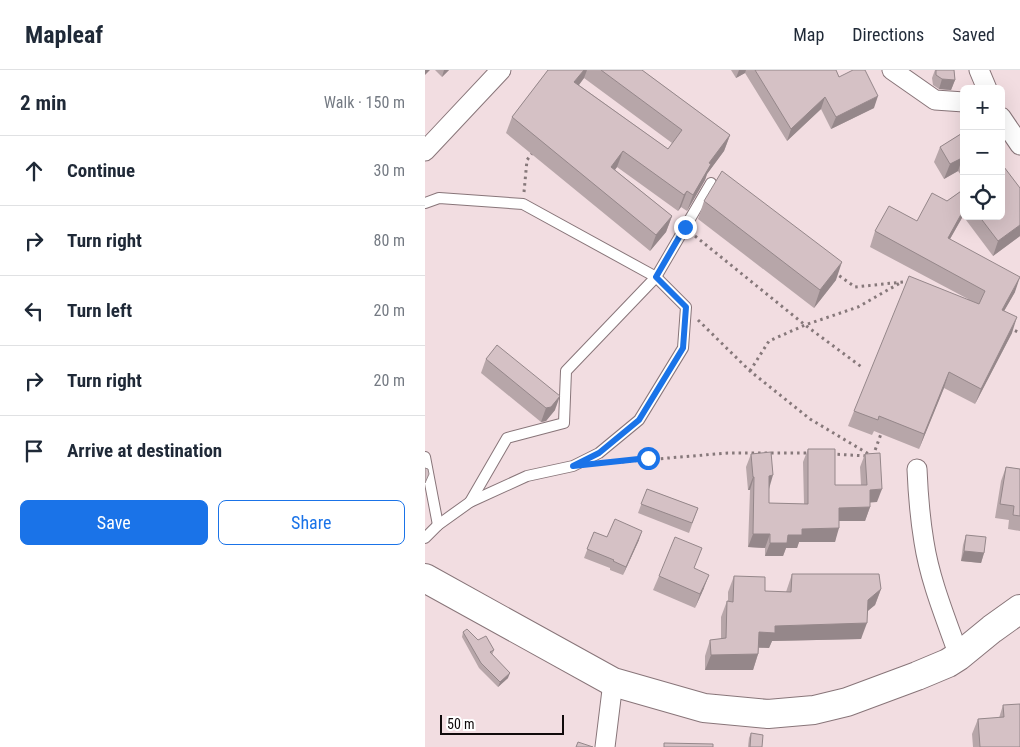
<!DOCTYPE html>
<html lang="en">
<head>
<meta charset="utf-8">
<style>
  :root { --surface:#fff; --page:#f6f6f7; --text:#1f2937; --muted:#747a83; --line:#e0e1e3; --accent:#1a73e8 }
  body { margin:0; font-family:"Roboto Condensed",sans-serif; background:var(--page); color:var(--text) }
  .controls { position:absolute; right:15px; top:15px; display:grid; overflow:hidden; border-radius:8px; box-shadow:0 5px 20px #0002 }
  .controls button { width:45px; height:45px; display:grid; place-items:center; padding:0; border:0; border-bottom:1px solid var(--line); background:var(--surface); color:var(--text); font:25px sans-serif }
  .scale { position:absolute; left:15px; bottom:12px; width:124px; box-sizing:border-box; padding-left:5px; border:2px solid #100a0b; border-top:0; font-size:14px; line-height:18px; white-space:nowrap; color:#100a0b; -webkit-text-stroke:4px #fff; paint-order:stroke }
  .stop { position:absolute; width:15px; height:15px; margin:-11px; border:4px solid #1a73e8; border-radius:50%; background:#fff }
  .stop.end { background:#1a73e8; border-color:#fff; box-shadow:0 1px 5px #0008 }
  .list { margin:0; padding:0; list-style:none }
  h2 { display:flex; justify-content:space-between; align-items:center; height:65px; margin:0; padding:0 20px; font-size:21px }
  h2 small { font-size:16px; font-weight:400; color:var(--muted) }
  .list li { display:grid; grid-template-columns:32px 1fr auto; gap:15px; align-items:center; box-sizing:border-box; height:70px; padding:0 20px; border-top:1px solid var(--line) }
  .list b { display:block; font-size:19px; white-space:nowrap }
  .list em { font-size:16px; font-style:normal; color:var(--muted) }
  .actions { display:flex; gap:10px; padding:15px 20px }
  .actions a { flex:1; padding:11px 0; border:1px solid var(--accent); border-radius:8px; text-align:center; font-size:18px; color:var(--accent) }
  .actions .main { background:var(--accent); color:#fff }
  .icon { flex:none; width:28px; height:28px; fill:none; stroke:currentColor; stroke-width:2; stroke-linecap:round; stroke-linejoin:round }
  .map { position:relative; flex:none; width:595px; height:677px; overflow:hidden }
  header { display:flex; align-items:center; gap:30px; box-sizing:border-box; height:70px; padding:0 25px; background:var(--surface); border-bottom:1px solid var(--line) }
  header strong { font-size:24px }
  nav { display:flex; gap:28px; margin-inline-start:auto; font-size:18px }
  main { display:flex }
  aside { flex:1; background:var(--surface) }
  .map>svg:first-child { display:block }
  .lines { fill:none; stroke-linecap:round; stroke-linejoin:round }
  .service-casing { stroke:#887579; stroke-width:12 }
  .minor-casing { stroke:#887579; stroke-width:21 }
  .secondary-casing { stroke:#887579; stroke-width:30 }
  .path { stroke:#86787a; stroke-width:3; stroke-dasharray:2.5 4; stroke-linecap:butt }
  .service { stroke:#fff; stroke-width:10 }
  .minor { stroke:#fff; stroke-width:19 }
  .secondary { stroke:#fff; stroke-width:28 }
  .wall { fill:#b7a6a9; fill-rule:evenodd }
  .shaded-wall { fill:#95878a }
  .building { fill:#d5c1c5; stroke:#95878a }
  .route { stroke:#1a73e8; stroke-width:6 }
</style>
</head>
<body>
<header>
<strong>Mapleaf</strong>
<nav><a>Map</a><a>Directions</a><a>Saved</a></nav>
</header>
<main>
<aside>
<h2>2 min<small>Walk · 150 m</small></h2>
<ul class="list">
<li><svg class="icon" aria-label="ahead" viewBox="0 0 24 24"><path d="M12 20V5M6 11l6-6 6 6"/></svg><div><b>Continue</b></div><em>30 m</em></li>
<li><svg class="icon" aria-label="right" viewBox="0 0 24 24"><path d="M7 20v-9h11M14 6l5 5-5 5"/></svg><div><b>Turn right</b></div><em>80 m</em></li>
<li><svg class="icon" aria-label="left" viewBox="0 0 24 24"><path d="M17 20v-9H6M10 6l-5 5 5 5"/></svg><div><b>Turn left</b></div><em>20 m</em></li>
<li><svg class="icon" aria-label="right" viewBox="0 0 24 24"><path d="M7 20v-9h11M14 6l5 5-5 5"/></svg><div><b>Turn right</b></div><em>20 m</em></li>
<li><svg class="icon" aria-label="arrive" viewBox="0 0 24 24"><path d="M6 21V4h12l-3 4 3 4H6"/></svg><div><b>Arrive at destination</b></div></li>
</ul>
<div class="actions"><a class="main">Save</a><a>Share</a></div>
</aside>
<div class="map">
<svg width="595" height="677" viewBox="0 0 595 677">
  <rect width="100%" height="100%" fill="#f2dde1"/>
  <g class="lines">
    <g class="service-casing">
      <g id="service">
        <polyline points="0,133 14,128 98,134 231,207 261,237 258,278 214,350 174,383 148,396 102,406 45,432 13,455 0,468"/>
        <polyline points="0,387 13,455"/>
        <polyline points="45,432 82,368 139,353 141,301 231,207 286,113"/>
      </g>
    </g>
    <g class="minor-casing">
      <g id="minor">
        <polyline points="467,0 510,30 539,32"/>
        <polyline points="554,0 562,19"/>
        <polyline points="576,47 595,75"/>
        <polyline points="0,81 76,0"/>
        <path d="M492 399C493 423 495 448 499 472 505 511 521 549 534 586"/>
        <polyline points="180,677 188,612"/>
      </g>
    </g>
    <g class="secondary-casing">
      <polyline id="secondary" points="0,508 188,612 279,638 343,644 389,640 422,632 492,606 523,593 534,586 567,559 595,539"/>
    </g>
    <g class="path">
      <polyline points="99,122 102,90 109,81"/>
      <polyline points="270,166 380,255 438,298"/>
      <polyline points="409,202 430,217 478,212 484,215"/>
      <polyline points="273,250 325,301 385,349 447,386"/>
      <polyline points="584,258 595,263"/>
      <polyline points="325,301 344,271 380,255 433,237 475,213"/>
      <polyline points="406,384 442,386"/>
      <polyline points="448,386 457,361"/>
      <polyline points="184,393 303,383 385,383"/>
    </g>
    <use href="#service" class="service"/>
    <use href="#minor" class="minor"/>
    <use href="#secondary" class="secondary"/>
  </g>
  <g class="wall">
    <polygon points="10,0 24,0 17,7"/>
    <path d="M123 0H217L305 65 299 81 282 104 280 110 262 141 256 137 253 141 192 97 190 100 247 146 241 162 225 181 81 63 87 47ZM159 8 247 73 243 79 154 15Z"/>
    <polygon points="306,0 411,0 414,7 449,38 406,59 396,39 362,71 320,3 311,8"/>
    <polygon points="510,0 529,0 530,10 526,20 514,19 508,15 507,8"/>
    <polygon points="539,62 539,109 533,101 519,109 509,92 515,77"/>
    <polygon points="595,118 595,166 568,186 538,146 525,169 590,222 579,241 587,263 550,334 519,318 494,379 449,361 447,365 423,356 429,341 543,229 445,177 450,161 492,151 522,131 539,119 539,146 576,146"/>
    <polygon points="279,131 411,210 389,238 273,149"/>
    <polygon points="61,289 130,340 121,351 116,352 56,303"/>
    <polygon points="383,379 410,415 436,415 435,397 440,384 452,432 445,432 445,437 440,451 414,451 410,472 374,472 372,478 361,478 358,486 340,486 340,478 323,477 325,420 323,420 321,397 326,384 344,417 344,433 379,434 378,392"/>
    <polygon points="581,397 595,399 595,461 583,459 584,450 570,448 576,411"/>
    <polygon points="222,419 273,438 264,463 213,443"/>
    <polygon points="169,462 182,467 214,470 198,505 185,500 185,498 159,488"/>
    <polygon points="541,465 559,483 556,493 536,491 538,475"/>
    <polygon points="367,504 456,519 450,535 442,541 436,569 347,571 344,578 334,578 333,584 328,600 280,600 280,586 285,570 296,569 296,547 302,531 303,531 303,522 309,506 340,521 361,522"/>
    <polygon points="234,506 279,518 270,538 228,520"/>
    <polygon points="38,562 69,580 67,585 83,608 73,617 54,598 37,567"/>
    <polygon points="578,635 595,677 548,677 547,664 553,649 574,648"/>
    <polygon points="326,663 337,677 323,677 324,668"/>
  </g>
  <g class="shaded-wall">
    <polygon points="0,0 5,0 0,5"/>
    <polygon points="19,0 24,0 17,7"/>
    <polygon points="159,0 162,0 159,8 144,28 149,12"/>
    <polygon points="314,0 321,0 320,3 311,8"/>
    <polygon points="517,9 530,10 526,20 514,19"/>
    <polygon points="453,26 449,38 406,59 411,47"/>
    <polygon points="400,27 396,39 362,71 366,59"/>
    <polygon points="305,65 299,81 282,104 280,110 262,141 268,125 284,93"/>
    <polygon points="198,81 192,97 180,113 186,97"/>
    <polygon points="538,86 533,101 519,109 525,94"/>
    <polygon points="262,121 256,137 253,141 259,125"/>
    <polygon points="539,139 539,144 538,146 517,183 523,168"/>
    <polygon points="247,146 241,162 225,181 231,165"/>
    <polygon points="595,155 595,166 568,186 573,171"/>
    <polygon points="417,192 411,210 389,238 395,220"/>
    <polygon points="595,207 590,222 571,255 577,240"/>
    <polygon points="592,247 587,263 550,334 556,319"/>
    <polygon points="524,302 519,318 494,379 499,364"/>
    <polygon points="135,326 130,340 121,351 116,352 121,338"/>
    <polygon points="348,405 344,419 344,406"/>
    <polygon points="328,407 329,407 325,420 323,420"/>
    <polygon points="457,419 452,432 440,433 445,420"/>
    <polygon points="445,437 440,451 409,451 414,438"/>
    <polygon points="414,458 410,472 374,472 372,478 361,478 358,486 340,486 345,473 377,459"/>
    <polygon points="217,461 214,470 198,505 201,497"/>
    <polygon points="328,464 345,464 340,478 323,477"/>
    <polygon points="539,481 559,483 556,493 536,491"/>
    <polygon points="284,505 279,518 270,538 275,524"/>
    <polygon points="456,519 450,535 437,546 443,530"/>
    <polygon points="442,553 436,569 347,571 344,578 328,577 334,562 350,556"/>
    <polygon points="333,584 328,600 280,600 286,585"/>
    <polygon points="85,603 83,608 73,617 75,612"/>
  </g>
  <g class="building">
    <polygon points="123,0 159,0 149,12 243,79 257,60 176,0 217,0 305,65 284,93 286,94 268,125 262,121 259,125 198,81 186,97 247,146 231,165 87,47"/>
    <polygon points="330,0 411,0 414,7 428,0 440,0 453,26 411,47 400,27 366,59"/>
    <polygon points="511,0 529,0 530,10 517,9 511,5"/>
    <polygon points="539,62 539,87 525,94 515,77"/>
    <polygon points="576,93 595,118 595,155 573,171 554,146 576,146"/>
    <polygon points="297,101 417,192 395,220 279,131"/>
    <polygon points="539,119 539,139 523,168 595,207 577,240 592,247 556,319 524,302 499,364 454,346 453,350 429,341 484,206 554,234 560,221 450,161 464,136 492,151 507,123 522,131"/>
    <polygon points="72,275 135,326 126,337 121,338 61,289"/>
    <polygon points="383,379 410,379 410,415 442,415 440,384 455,383 457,419 445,420 445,437 414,438 414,458 377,459 377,465 363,465 362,473 345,473 345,464 328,464 329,407 328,407 326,384 346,382 348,405 344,406 344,433 383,434"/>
    <polygon points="581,397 595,399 595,446 588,445 589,436 575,434"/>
    <polygon points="0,398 3,399 4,404 0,413"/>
    <polygon points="222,419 273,438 267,453 216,434"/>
    <polygon points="190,449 217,461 201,497 188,491 189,490 162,479 169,462 182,467"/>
    <polygon points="541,465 561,467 559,483 539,481"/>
    <polygon points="250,467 277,478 269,498 284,505 275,524 234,506"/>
    <polygon points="367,504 454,504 456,519 443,530 442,553 350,556 350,563 334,562 333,584 286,585 285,570 301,568 302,531 308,532 309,506 340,507 340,521 366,522"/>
    <polygon points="42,559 53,570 61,566 69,580 65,582 85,603 75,612 56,593 38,562"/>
    <polygon points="595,634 595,677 555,677 553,649 579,647 578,635"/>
    <polygon points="326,663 338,665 337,677 325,677"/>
    <polygon points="153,672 168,677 151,677"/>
    <polygon points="239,673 288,674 288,677 239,677"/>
  </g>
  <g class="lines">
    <polyline class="route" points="223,388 148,396 174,383 214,350 258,278 261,237 231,207 260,157"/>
  </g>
</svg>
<div class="controls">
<button>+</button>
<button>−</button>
<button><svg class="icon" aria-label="locate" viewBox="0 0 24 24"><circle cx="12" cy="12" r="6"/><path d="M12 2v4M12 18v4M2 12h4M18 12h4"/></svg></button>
</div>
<div class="scale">50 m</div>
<div class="stop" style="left:223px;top:388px"></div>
<div class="stop end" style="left:260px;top:157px"></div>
</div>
</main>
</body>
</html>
